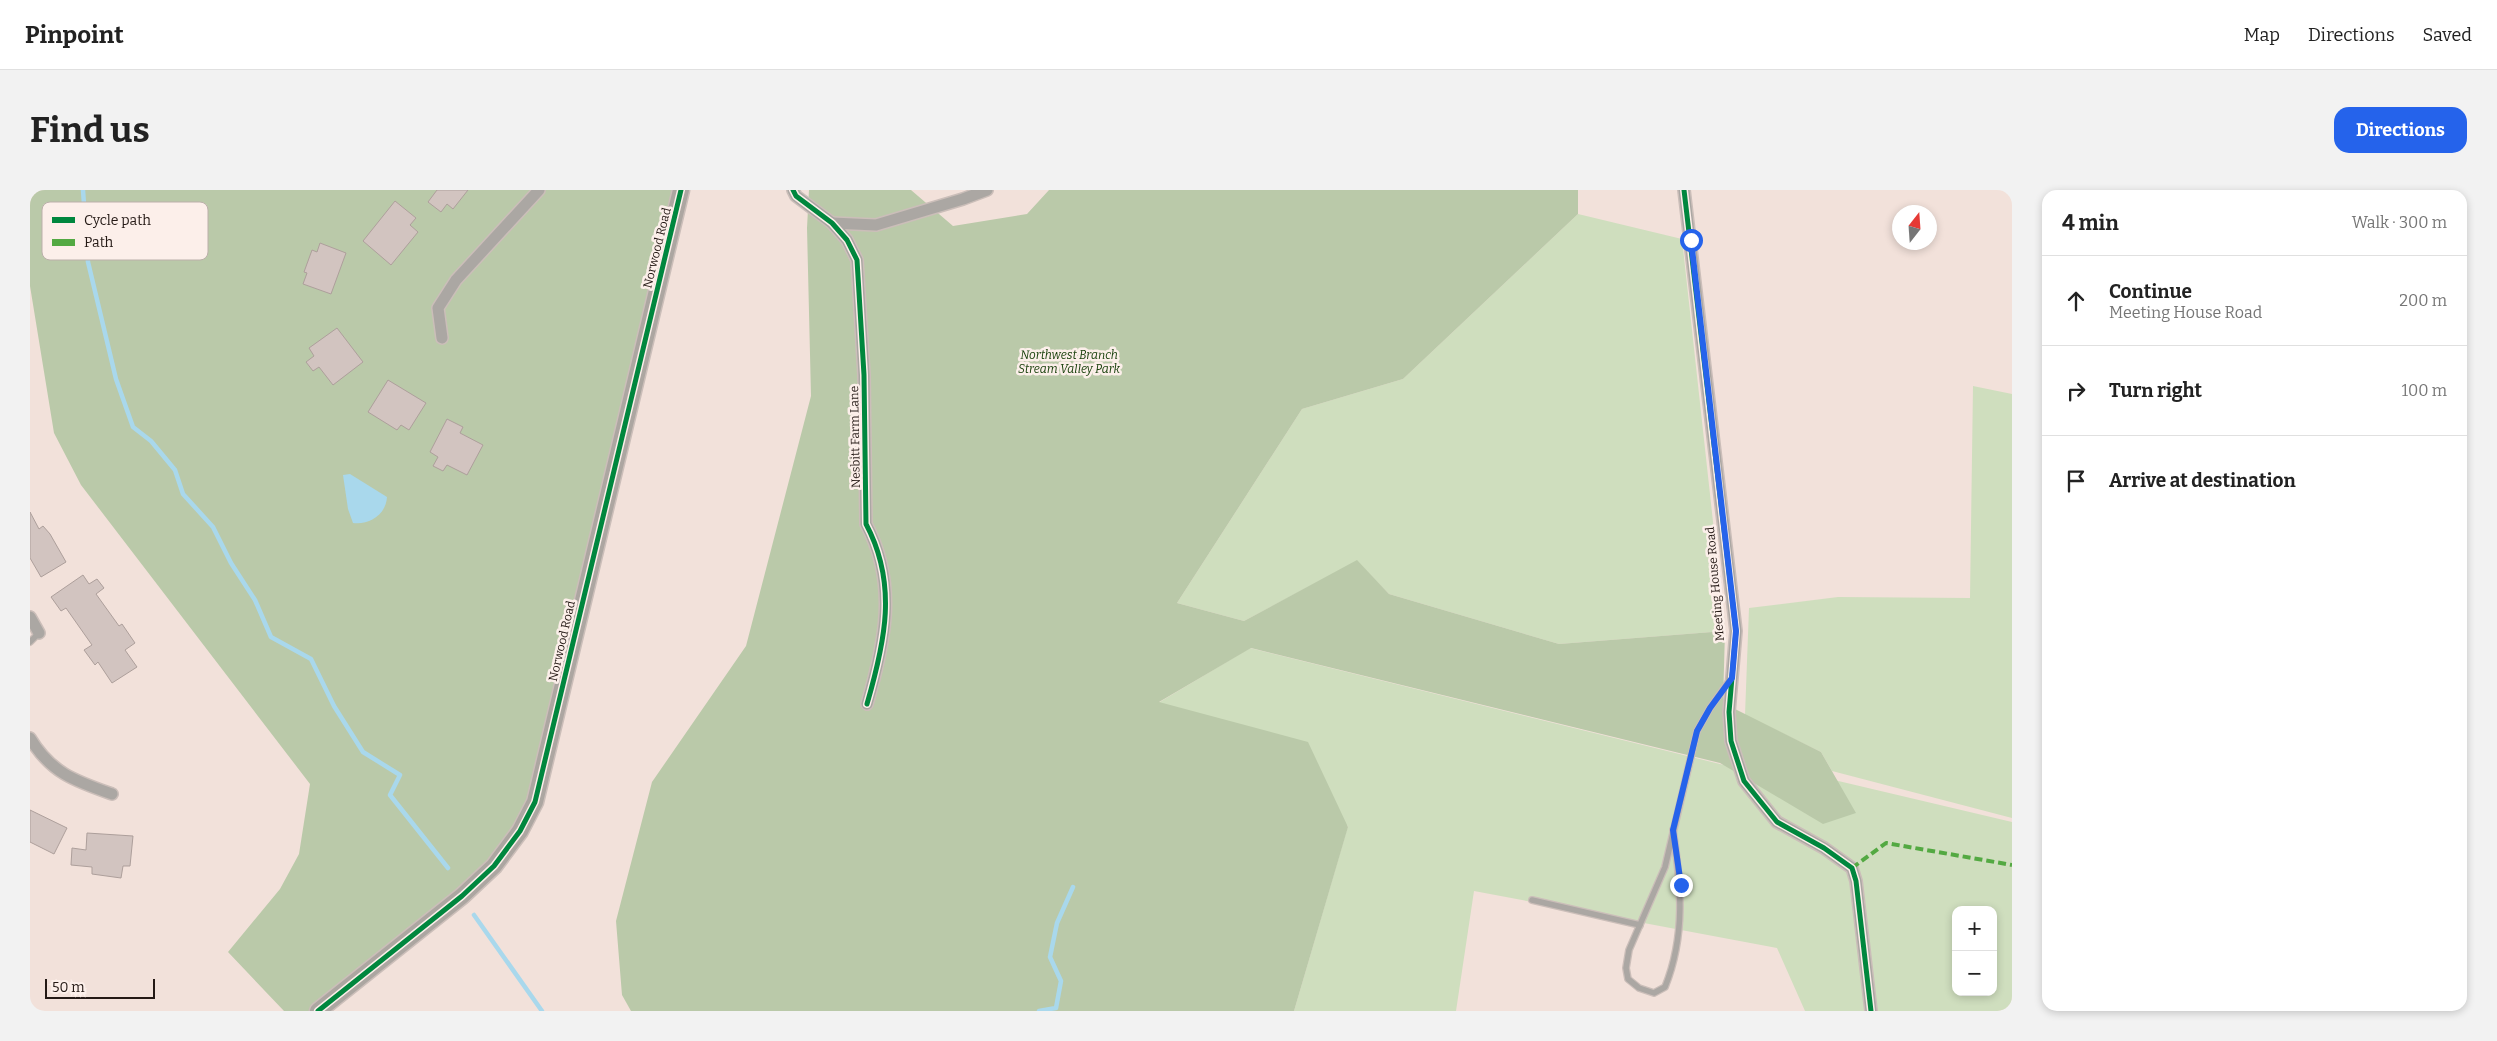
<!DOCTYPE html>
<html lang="en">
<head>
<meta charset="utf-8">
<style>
  :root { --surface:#fff; --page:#f2f2f2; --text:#222; --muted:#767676; --line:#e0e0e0; --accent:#2563eb }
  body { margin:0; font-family:Bitter,serif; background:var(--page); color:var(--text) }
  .controls { position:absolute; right:15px; bottom:15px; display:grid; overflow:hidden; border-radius:10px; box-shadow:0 2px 8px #0003 }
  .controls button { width:45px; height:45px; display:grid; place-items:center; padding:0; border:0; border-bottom:1px solid var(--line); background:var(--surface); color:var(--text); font:25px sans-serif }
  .compass { position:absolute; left:1862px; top:15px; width:45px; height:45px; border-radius:50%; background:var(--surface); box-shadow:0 2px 8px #0003; rotate:17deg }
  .scale { position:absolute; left:15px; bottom:12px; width:110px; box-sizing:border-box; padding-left:5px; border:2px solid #241915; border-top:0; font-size:14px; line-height:18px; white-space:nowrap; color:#241915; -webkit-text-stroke:4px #fcefea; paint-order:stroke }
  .stop { position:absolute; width:15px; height:15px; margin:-11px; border:4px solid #2563eb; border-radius:50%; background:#fff }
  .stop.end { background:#2563eb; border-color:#fff; box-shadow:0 1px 5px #0008 }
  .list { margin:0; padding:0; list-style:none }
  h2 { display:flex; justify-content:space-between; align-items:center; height:65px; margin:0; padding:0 20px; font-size:21px }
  h2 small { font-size:16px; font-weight:400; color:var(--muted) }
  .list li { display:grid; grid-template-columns:32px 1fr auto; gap:15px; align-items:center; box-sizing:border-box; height:90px; padding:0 20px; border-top:1px solid var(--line) }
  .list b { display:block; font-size:19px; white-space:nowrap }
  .list p { margin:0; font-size:16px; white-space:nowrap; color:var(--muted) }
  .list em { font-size:16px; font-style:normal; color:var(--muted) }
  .icon { flex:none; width:28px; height:28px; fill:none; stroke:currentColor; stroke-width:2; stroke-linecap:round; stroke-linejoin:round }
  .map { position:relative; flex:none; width:1982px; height:821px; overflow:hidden; border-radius:15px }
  header { display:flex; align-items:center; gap:30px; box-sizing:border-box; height:70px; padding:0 25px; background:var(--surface); border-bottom:1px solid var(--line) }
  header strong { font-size:24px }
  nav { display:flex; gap:28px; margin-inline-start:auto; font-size:18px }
  .intro { display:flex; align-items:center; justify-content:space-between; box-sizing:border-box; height:120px; padding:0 30px }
  h1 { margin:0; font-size:35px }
  .button { padding:12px 22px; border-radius:15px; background:var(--accent); color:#fff; font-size:18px; font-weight:700 }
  main { display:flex; gap:30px; padding:0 30px }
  aside { flex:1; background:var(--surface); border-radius:15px; box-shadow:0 2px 8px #0003 }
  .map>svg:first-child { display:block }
  .green { fill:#cfdebe; fill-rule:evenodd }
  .forest { fill:#bac9a9 }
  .water { fill:#a9d8ec }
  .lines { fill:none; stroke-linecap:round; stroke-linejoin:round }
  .stream { stroke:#a9d8ec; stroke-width:4.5 }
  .building { fill:#d2c4c0; stroke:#ad9f9b }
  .lane-casing { stroke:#cbbeb9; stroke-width:8 }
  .street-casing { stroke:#cbbeb9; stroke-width:14 }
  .secondary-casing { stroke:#cbbeb9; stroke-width:19 }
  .lane { stroke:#aba7a3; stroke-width:5.5 }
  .street { stroke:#aba7a3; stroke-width:11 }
  .secondary { stroke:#aca6a1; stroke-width:16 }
  .quiet { stroke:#53a942; stroke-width:4; stroke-dasharray:8 4; stroke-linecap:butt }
  .cycleway-casing { stroke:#fcefea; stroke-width:8 }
  .cycleway { stroke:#00873e; stroke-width:5 }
  .route { stroke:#2563eb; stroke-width:6 }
  .labels { text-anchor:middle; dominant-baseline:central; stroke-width:5; stroke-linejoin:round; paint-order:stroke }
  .street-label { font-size:12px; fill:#241915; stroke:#fcefea }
  .park-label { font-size:12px; font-style:italic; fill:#18400b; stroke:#fcefea }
  .key { fill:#fcefea; stroke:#bbafaa; stroke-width:1 }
  .key-label { font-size:14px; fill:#241915 }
</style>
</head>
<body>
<header>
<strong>Pinpoint</strong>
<nav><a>Map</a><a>Directions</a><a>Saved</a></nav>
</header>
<div class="intro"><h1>Find us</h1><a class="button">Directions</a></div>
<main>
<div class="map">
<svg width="1982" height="821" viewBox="0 0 1982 821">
  <rect width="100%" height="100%" fill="#f2e1da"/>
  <g class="green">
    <polygon points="1548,24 1652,49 1695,441 1529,454 1359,404 1327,371 1214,431 1147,413 1272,219 1373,189"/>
    <polygon points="1943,196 1982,204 1982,628 1802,581 1791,562 1715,525 1719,418 1808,407 1940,408"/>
    <path d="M1220 458 1694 575V564L1982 632V821H1775L1747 758 1444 701 1426 821H1264L1318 636 1128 513ZM1926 720H1963V802H1926Z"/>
  </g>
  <g class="forest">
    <polygon points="0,0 651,0 505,612 464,676 288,821 254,821 198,762 250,699 269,664 280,594 51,295 24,243 0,96"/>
    <polygon points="779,0 881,0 923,36 997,24 1019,0 1548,0 1548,24 1373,189 1272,219 1147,413 1214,431 1327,370 1359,404 1529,454 1695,441 1693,513 1791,562 1826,623 1793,634 1690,573 1221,458 1129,512 1278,552 1318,637 1264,821 601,821 592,805 586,731 622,592 716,456 781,206 777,38"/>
  </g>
  <path class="water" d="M320 284 357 307C356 325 339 335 323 333L318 319 313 285Z"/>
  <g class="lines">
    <g class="stream">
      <polyline points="53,0 58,72 86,189 103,237 121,251 145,280 153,304 183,337 201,373 225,410 241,447 281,469 304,516 333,562 370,585 360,605 418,678"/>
      <polyline points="444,725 512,821"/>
      <polyline points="1009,821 1026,818 1031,791 1020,767 1027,733 1043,697"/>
    </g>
  </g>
  <g class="building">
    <polygon points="407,0 438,0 423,19 417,14 411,22 398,12"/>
    <polygon points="365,11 386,28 380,35 388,42 361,75 333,51"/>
    <polygon points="290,53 316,63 301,104 273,94 277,83 274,82 282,60 287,62"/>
    <polygon points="307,138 333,172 303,195 289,177 283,181 276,172 284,166 279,158"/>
    <polygon points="358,190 396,213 379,240 371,235 367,240 338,222"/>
    <polygon points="417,229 433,237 430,243 453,255 437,285 417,275 413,281 403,276 408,267 400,262"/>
    <polygon points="0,322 9,339 13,336 20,344 36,372 11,387 0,368"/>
    <polygon points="53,385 59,394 67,389 74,398 66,404 89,436 92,434 105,453 95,460 107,477 82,493 68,472 65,475 54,460 62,455 36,418 31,421 21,407"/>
    <polygon points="0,620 37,638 24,664 0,652"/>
    <polygon points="57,643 103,646 100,676 93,676 91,688 62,684 62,677 41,675 42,658 56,660"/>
  </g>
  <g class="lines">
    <g class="lane-casing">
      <g id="lane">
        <polyline points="0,452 9,443"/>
        <path d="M1643 640C1651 694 1656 745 1635 797L1624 803 1609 798 1598 789 1596 778 1599 760 1635 677 1667 541 1680 518 1699 491"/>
        <polyline points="1502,710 1610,735"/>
      </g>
    </g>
    <g class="street-casing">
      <g id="street">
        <path d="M763 0 766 6 802 33 817 50 827 70 834 185 836 334C868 394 855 452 837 514"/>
        <polyline points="1654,0 1706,441 1699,522 1701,551 1714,591 1747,632 1794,658 1822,678 1826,691 1841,821"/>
        <polyline points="802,33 846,35 933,9 957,0"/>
        <polyline points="412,148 408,118 426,90 509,0"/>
        <polyline points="0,427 9,443"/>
        <path d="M0 548C21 583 45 591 82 604"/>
      </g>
    </g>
    <g class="secondary-casing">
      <polyline id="secondary" points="288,821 432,706 464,676 490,641 505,612 651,0"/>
    </g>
    <use href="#lane" class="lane"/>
    <use href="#street" class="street"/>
    <use href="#secondary" class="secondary"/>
    <polyline class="quiet" points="1822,678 1856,653 1982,675"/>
    <g class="cycleway-casing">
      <g id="cycleway">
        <path d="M763 0 766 6 802 33 817 50 827 70 834 185 836 334C868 394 855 452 837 514"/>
        <polyline points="1654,0 1706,441 1699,522 1701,551 1714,591 1747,632 1794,658 1822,678 1826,691 1841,821"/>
        <polyline points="288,821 432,706 464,676 490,641 505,612 651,0"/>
      </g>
    </g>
    <use href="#cycleway" class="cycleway"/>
  </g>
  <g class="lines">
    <polyline class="route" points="1651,695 1643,640 1667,541 1680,518 1702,488 1706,441 1661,50"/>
  </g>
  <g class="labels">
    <g class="street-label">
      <text transform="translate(627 58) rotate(-76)">Norwood Road</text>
      <text transform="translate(825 247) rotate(-91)">Nesbitt Farm Lane</text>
      <text transform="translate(1685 394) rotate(-95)">Meeting House Road</text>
      <text transform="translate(532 451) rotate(-77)">Norwood Road</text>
    </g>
    <g class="park-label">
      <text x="1039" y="165">Northwest Branch<tspan x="1039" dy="14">Stream Valley Park</tspan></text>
    </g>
  </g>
  <rect x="12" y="12" width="166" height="58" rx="8" class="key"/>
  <rect x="22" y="27" width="23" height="6" fill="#00873e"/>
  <rect x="22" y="49" width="23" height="7" fill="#53a942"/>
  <g class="key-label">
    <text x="54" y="35">Cycle path</text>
    <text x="54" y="57">Path</text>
  </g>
</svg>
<div class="controls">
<button>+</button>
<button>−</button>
</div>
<svg class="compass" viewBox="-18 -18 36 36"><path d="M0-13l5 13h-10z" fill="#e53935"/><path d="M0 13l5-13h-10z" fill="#767676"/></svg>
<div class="scale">50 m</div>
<div class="stop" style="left:1661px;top:50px"></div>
<div class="stop end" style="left:1651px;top:695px"></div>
</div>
<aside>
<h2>4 min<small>Walk · 300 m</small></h2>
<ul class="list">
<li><svg class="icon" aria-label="ahead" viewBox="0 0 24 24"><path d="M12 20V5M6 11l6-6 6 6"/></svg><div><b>Continue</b><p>Meeting House Road</p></div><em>200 m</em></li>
<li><svg class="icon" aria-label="right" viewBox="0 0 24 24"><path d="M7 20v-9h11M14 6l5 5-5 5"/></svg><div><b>Turn right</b></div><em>100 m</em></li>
<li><svg class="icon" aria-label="arrive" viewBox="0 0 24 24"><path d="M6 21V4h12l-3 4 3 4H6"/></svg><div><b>Arrive at destination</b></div></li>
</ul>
</aside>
</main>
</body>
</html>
